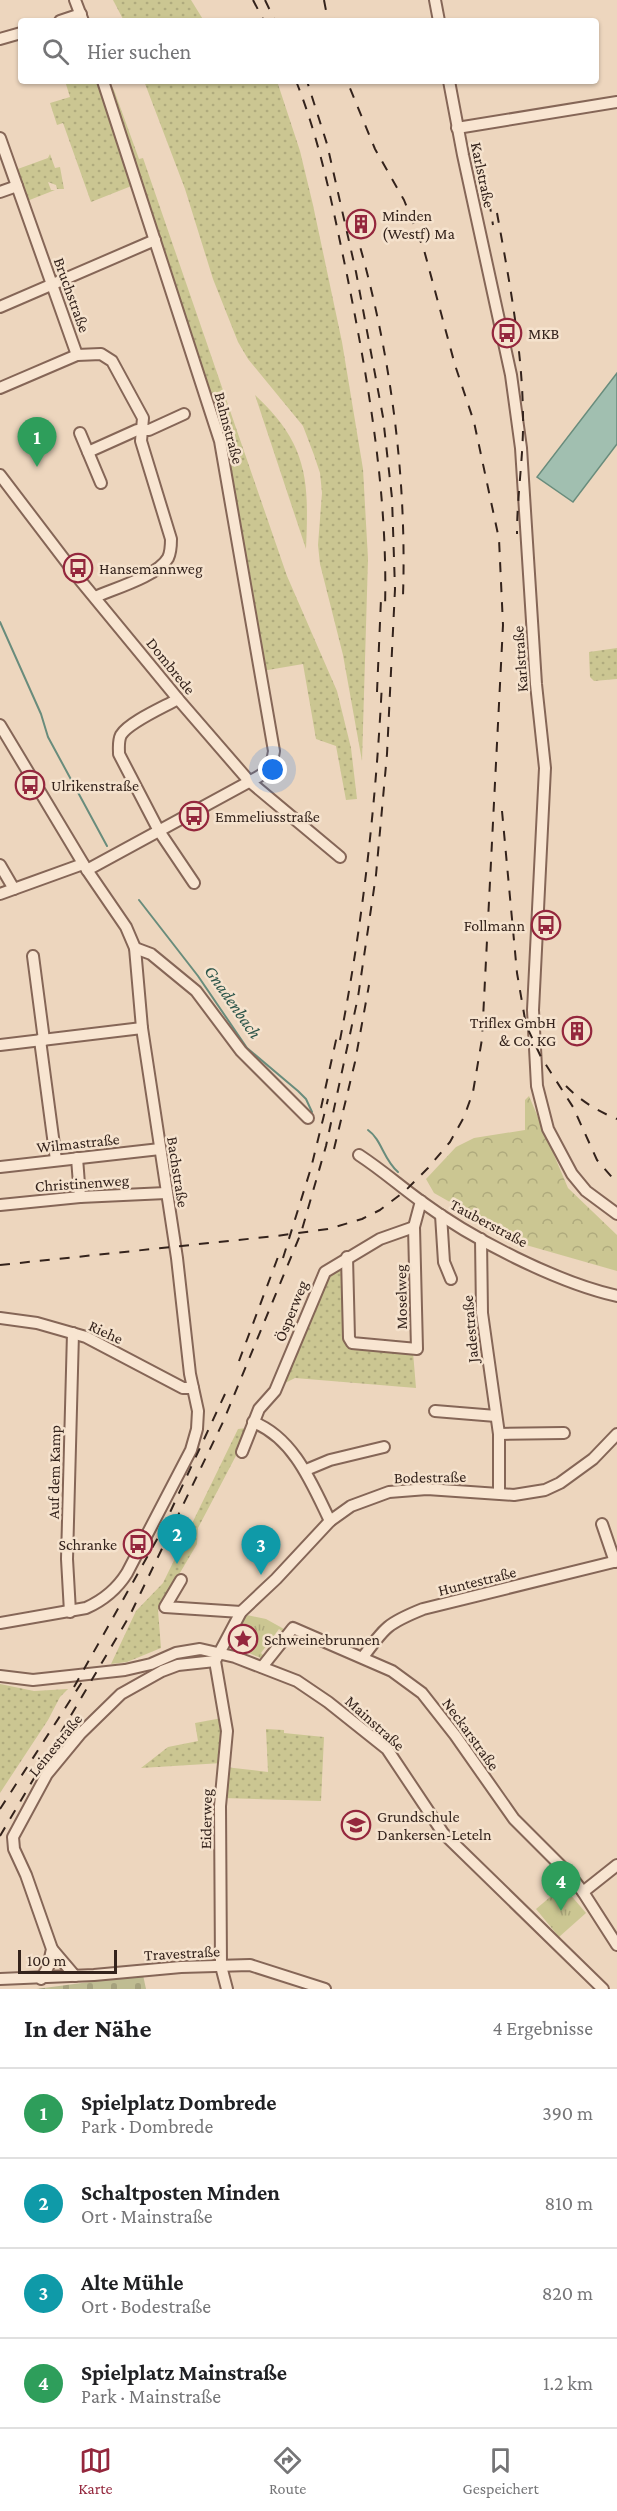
<!DOCTYPE html>
<html lang="de">
<head>
<meta charset="utf-8">
<style>
  :root { --surface:#fff; --page:#f6f6f6; --text:#202124; --muted:#757577; --line:#e0e0e0; --accent:#94273d }
  body { margin:0; font-family:"Crimson Pro",serif; background:var(--page); color:var(--text) }
  .scale { position:absolute; left:18px; bottom:15px; width:99px; box-sizing:border-box; padding-left:6px; border:3px solid #34231c; border-top:0; font-size:16px; line-height:21px; white-space:nowrap; color:#34231c; -webkit-text-stroke:4px #f5e2cd; paint-order:stroke }
  .you { position:absolute; left:273px; top:770px; width:21px; height:21px; margin:-15px; border:4px solid #fff; border-radius:50%; background:#1a73e8; box-shadow:0 0 0 9px #1a73e833 }
  .badge { display:grid; place-items:center; width:39px; height:39px; border-radius:50%; background:var(--accent); color:#fff; font-size:20px; font-weight:700 }
  .pin { position:absolute; translate:-50% -50px; filter:drop-shadow(0 2px 3px #0008) }
  .pin::after { content:''; position:absolute; top:32px; width:21px; height:18px; background:inherit; clip-path:polygon(0 0,100% 0,50% 100%) }
  .list { margin:0; padding:0; list-style:none }
  h2 { display:flex; justify-content:space-between; align-items:center; height:78px; margin:0; padding:0 24px; font-size:26px }
  h2 small { font-size:20px; font-weight:400; color:var(--muted) }
  .list li { display:grid; grid-template-columns:39px 1fr auto; gap:18px; align-items:center; box-sizing:border-box; height:90px; padding:0 24px; border-top:2px solid var(--line) }
  .list b { display:block; font-size:22px; white-space:nowrap }
  .list p { margin:0; font-size:20px; white-space:nowrap; color:var(--muted) }
  .list em { font-size:20px; font-style:normal; color:var(--muted) }
  .icon { flex:none; width:33px; height:33px; fill:none; stroke:currentColor; stroke-width:2; stroke-linecap:round; stroke-linejoin:round }
  .map { position:relative; flex:none; width:617px; height:1989px; overflow:hidden }
  .search { position:absolute; background:var(--surface); box-shadow:0 2px 4px #0004; left:18px; right:18px; top:18px; height:66px; display:flex; align-items:center; gap:15px; box-sizing:border-box; padding:0 21px; border-radius:6px; color:var(--muted); font-size:22px }
  .sheet { height:438px; background:var(--surface) }
  nav { display:flex; justify-content:space-around; align-items:center; box-sizing:border-box; height:84px; border-top:2px solid var(--line); background:var(--surface); font-size:16px; color:var(--muted) }
  nav a { display:grid; justify-items:center; gap:3px }
  nav .on { color:var(--accent) }
  .map>svg:first-child { display:block }
  .grass { fill:url(#grass-dots) }
  .forest { fill:url(#forest-crowns) }
  .cemetery { fill:url(#cemetery-stones) }
  .park { fill:url(#park-tufts) }
  .water { fill:#a1bfb0; stroke:#698c7c; stroke-width:1.5 }
  .lines { fill:none; stroke-linecap:round; stroke-linejoin:round }
  .stream { stroke:#698c7c; stroke-width:2 }
  .minor-casing { stroke:#856657; stroke-width:14 }
  .minor { stroke:#f8e5d1; stroke-width:10 }
  .rail { stroke:#34231c; stroke-width:2; stroke-dasharray:10 10; stroke-linecap:butt }
  .labels { text-anchor:middle; dominant-baseline:central; stroke-width:5; stroke-linejoin:round; paint-order:stroke }
  .street-label { font-size:16px; fill:#34231c; stroke:#f5e2cd }
  .poi-label { font-size:16px; fill:#34231c; stroke:#f5e2cd; text-anchor:start }
  .water-label { font-size:18px; font-style:italic; fill:#2b5449; stroke:#f5e2cd }
</style>
</head>
<body>
<div class="map">
<svg width="617" height="1989" viewBox="0 0 617 1989">
  <defs>
    <pattern id="grass-dots" width="8" height="8" patternUnits="userSpaceOnUse" patternTransform="scale(1.5)"><rect width="8" height="8" fill="#cbc692"/><path d="M2 2h.1M6 6h.1" fill="none" stroke="#afaa7d" stroke-width="1.8" stroke-linecap="round"/></pattern>
    <pattern id="forest-crowns" width="20" height="18" patternUnits="userSpaceOnUse" patternTransform="scale(1.5)"><rect width="20" height="18" fill="#cbc692"/><path d="M2 6a3 3 0 1 1 6 0M12 15a3 3 0 1 1 6 0" fill="none" stroke="#afaa7d"/></pattern>
    <pattern id="cemetery-stones" width="16" height="16" patternUnits="userSpaceOnUse" patternTransform="scale(1.5)"><rect width="16" height="16" fill="#bfbc92"/><path d="M2 7V4a2 2 0 0 1 4 0v3zM10 15v-3a2 2 0 0 1 4 0v3z" fill="#a5a17d"/></pattern>
    <pattern id="park-tufts" width="24" height="20" patternUnits="userSpaceOnUse" patternTransform="scale(1.5)"><rect width="24" height="20" fill="#cbc692"/><path d="M3 7l-1-3M5 7V3M7 7l1-3M15 17l-1-3M17 17v-4M19 17l1-3" fill="none" stroke="#afaa7d"/></pattern>
  </defs>
  <rect width="100%" height="100%" fill="#edd6be"/>
  <g class="grass">
    <polygon points="113,0 191,0 204,21 124,21"/>
    <polygon points="65,81 100,81 134,185 91,202 63,123 57,125 50,103 70,97"/>
    <polygon points="106,81 109,81 114,90 139,159 143,158 287,576 337,691 351,748 357,799 346,800 336,746 316,739 303,664 262,671 220,441"/>
    <polygon points="144,81 277,81 300,151 313,205 342,342 363,469 368,559 362,761 343,655 320,564 318,545 322,493 320,473 314,455 303,426 248,359 238,342 213,279 185,189"/>
    <polygon points="50,154 55,168 60,167 64,189 57,189 56,185 48,182 51,190 55,190 27,201 15,170 48,158"/>
    <path d="M255 395C308 444 309 480 306 549Z"/>
    <polygon points="617,648 617,679 594,681 590,677 589,652"/>
    <polygon points="344,1265 347,1346 413,1352 416,1388 295,1378 285,1383 325,1275"/>
    <polygon points="247,1428 239,1450 198,1528 197,1544 158,1610 161,1648 127,1662 111,1664 136,1611 163,1583 238,1429"/>
    <polygon points="0,1684 34,1691 68,1689 60,1697 48,1720 0,1793"/>
    <polygon points="222,1718 222,1763 141,1768 168,1747 198,1741 195,1723"/>
    <polygon points="266,1729 284,1730 284,1733 324,1737 321,1801 222,1798 225,1767 268,1772"/>
  </g>
  <polygon class="forest" points="529,1096 568,1188 617,1235 617,1271 526,1245 434,1193 426,1179 456,1147 474,1138 525,1130 525,1100"/>
  <polygon class="cemetery" points="143,1975 146,1989 36,1989"/>
  <g class="park">
    <polygon points="247,1615 266,1619 284,1629 283,1632 279,1629 261,1653 264,1656 261,1658 229,1645 236,1629"/>
    <polygon points="563,1886 586,1913 559,1937 536,1909"/>
  </g>
  <polygon class="water" points="617,373 617,444 573,502 537,477"/>
  <g class="lines">
    <g class="stream">
      <polyline points="0,622 41,714 48,737 107,846"/>
      <polyline points="139,900 198,976 247,1048 298,1091 306,1099 312,1112"/>
      <path d="M368 1130C382 1140 383 1159 398 1172"/>
    </g>
    <g class="minor-casing">
      <g id="minor">
        <polyline points="75,0 83,21"/>
        <polyline points="435,0 439,21"/>
        <polyline points="60,21 81,14"/>
        <polyline points="0,39 21,33"/>
        <polyline points="449,81 463,155 511,375 521,448 536,684 545,768 533,1010 537,1086 548,1129 572,1174 586,1191 617,1214"/>
        <polyline points="457,128 617,102"/>
        <polyline points="0,138 77,355"/>
        <polyline points="0,192 17,186"/>
        <polyline points="0,307 155,240"/>
        <path d="M0 388 77 355 101 354 112 361 143 418 141 441 171 539C171 546 171 552 168 558 158 576 113 589 95 597"/>
        <polyline points="80,433 101,483"/>
        <polyline points="88,452 137,430 149,430 184,414"/>
        <polyline points="0,475 80,580 178,699 249,781 340,857"/>
        <path d="M178 699C164 707 129 722 121 735 118 741 119 747 119 754L159 831 194 883"/>
        <path d="M0 725 87 870 126 927 135 948 142 1028 177 1258 190 1374 198 1411 197 1429 191 1450 127 1573C117 1589 104 1600 86 1608L0 1623"/>
        <polyline points="0,865 14,889"/>
        <path d="M87 870 258 777C269 770 272 765 274 751L220 441 103 81"/>
        <polyline points="0,894 83,864"/>
        <polyline points="135,948 151,954 196,991 241,1051 308,1118"/>
        <polyline points="33,956 44,1040"/>
        <polyline points="40,1040 56,1160"/>
        <polyline points="0,1045 142,1028"/>
        <path d="M359 1155C382 1170 401 1187 422 1202 472 1239 556 1282 617 1296"/>
        <polyline points="77,1158 80,1197"/>
        <polyline points="0,1167 160,1149"/>
        <polyline points="0,1205 80,1197 166,1193"/>
        <polyline points="441,1215 444,1262 451,1279"/>
        <polyline points="481,1239 482,1313 499,1434 499,1493"/>
        <polyline points="347,1257 349,1338 352,1343 417,1349 414,1227 421,1201"/>
        <polyline points="0,1318 37,1323 86,1337 183,1388 193,1388"/>
        <polyline points="435,1411 496,1416"/>
        <path d="M253 1422C294 1438 312 1484 330 1521"/>
        <polyline points="499,1434 564,1433"/>
        <polyline points="242,1452 259,1409 275,1391 325,1272 380,1239 414,1227"/>
        <polyline points="306,1470 330,1460 384,1447"/>
        <polyline points="602,1524 615,1562"/>
        <polyline points="181,1580 165,1607 241,1612"/>
        <polyline points="70,1612 67,1559 73,1333"/>
        <path d="M363 1657C385 1627 388 1623 423 1609L617 1561"/>
        <polyline points="262,1667 293,1628 392,1671 422,1693 455,1735 514,1819 570,1875 583,1892 617,1945"/>
        <polyline points="0,1676 33,1680 125,1670 151,1664 176,1653 200,1649 235,1657 297,1681 328,1702 387,1749 443,1833 603,1989"/>
        <polyline points="583,1892 617,1865"/>
        <polyline points="52,1949 75,1976"/>
        <polyline points="0,1979 94,1975 181,1967 250,1965 325,1989"/>
        <polyline points="41,1979 48,1967 52,1949 26,1875 14,1849 13,1837 47,1774 80,1734 121,1694 162,1671 178,1665 215,1661"/>
        <polyline points="227,1989 221,1966 220,1806 227,1731 215,1661 241,1612 276,1579 330,1521 351,1506 389,1492 427,1489 514,1495 545,1490 560,1483 593,1459 617,1434"/>
      </g>
    </g>
    <use href="#minor" class="minor"/>
    <g class="rail">
      <polyline points="253,0 264,21"/>
      <polyline points="265,0 275,21"/>
      <polyline points="324,0 328,21"/>
      <path d="M296 81C321 143 333 209 347 275 369 385 388 495 385 608"/>
      <polyline points="486,182 493,225"/>
      <path d="M497 213C509 279 522 347 523 414 524 454 517 494 517 534"/>
      <path d="M355 229C390 347 407 474 403 596"/>
      <polyline points="377,692 381,599"/>
      <polyline points="502,811 517,973 526,1025 541,1057 573,1107 597,1160 617,1183"/>
      <path d="M340 1040C363 922 376 803 382 683"/>
      <path d="M566 1086C581 1101 597 1111 617 1119"/>
      <polyline points="321,1108 338,1031"/>
      <polyline points="334,1149 355,1062 369,985"/>
      <polyline points="283,1258 311,1168 328,1099"/>
      <polyline points="0,1265 276,1236 328,1229 362,1219 380,1210 405,1191 428,1168 450,1142 464,1117 473,1092 482,1039 503,625 499,539 474,422 455,365 424,250 404,200 375,149 347,81"/>
      <polyline points="239,1361 281,1249"/>
      <polyline points="74,1687 160,1534 225,1394"/>
      <polyline points="0,1809 82,1682"/>
      <polyline points="0,1836 130,1615 223,1422 301,1233 326,1146 358,997 376,875 387,754 395,589 392,498 383,417 356,272 327,144 307,81"/>
    </g>
  </g>
  <defs>
    <g id="building-ring" transform="scale(1.5)"><circle r="9.5" fill="#f5e2cd" stroke="#94273d" stroke-width="1.5"/><path d="M-4-6H4V6H1V3H-1V6H-4ZM-2.5-4.3h1.7v1.8h-1.7ZM.8-4.3h1.7v1.8H.8ZM-2.5-1h1.7V.8h-1.7ZM.8-1h1.7V.8H.8Z" fill="#94273d"/></g>
    <g id="bus-ring" transform="scale(1.5)"><circle r="9.5" fill="#f5e2cd" stroke="#94273d" stroke-width="1.5"/><path d="M-5-6H5V4H4V6H2V4H-2V6H-4V4H-5ZM-3.5-4V0h7V-4ZM-3.5 1.2v1.5H-2V1.2ZM2 1.2v1.5H3.5V1.2Z" fill="#94273d"/></g>
    <g id="sight-ring" transform="scale(1.5)"><circle r="9.5" fill="#f5e2cd" stroke="#94273d" stroke-width="1.5"/><path d="M0-6L1.8-2.2L6-1.7L2.9 1.2L3.7 5.4L0 3.3L-3.7 5.4L-2.9 1.2L-6-1.7L-1.8-2.2Z" fill="#94273d"/></g>
    <g id="school-ring" transform="scale(1.5)"><circle r="9.5" fill="#f5e2cd" stroke="#94273d" stroke-width="1.5"/><path d="M0-5L7-2L0 1L-7-2ZM-4 1L0 2.5L4 1V4Q0 6-4 4Z" fill="#94273d"/></g>
  </defs>
  <g fill-rule="evenodd">
    <use href="#building-ring" x="361" y="224"/>
    <use href="#bus-ring" x="507" y="333"/>
    <use href="#bus-ring" x="78" y="568"/>
    <use href="#bus-ring" x="30" y="785"/>
    <use href="#bus-ring" x="194" y="816"/>
    <use href="#bus-ring" x="546" y="925"/>
    <use href="#building-ring" x="577" y="1031"/>
    <use href="#bus-ring" x="138" y="1544"/>
    <use href="#sight-ring" x="243" y="1639"/>
    <use href="#school-ring" x="356" y="1825"/>
  </g>
  <g class="labels">
    <g class="street-label">
      <text transform="translate(483 175) rotate(78)">Karlstraße</text>
      <text transform="translate(72 295) rotate(70)">Bruchstraße</text>
      <text transform="translate(229 428) rotate(75)">Bahnstraße</text>
      <text transform="translate(520 659) rotate(-94)">Karlstraße</text>
      <text transform="translate(171 666) rotate(51)">Dombrede</text>
      <text transform="translate(78 1143) rotate(-6)">Wilmastraße</text>
      <text transform="translate(178 1172) rotate(81)">Bachstraße</text>
      <text transform="translate(82 1183) rotate(-4)">Christinenweg</text>
      <text transform="translate(489 1223) rotate(28)">Tauberstraße</text>
      <text transform="translate(401 1297) rotate(-91)">Moselweg</text>
      <text transform="translate(291 1311) rotate(-68)">Ösperweg</text>
      <text transform="translate(470 1329) rotate(-95)">Jadestraße</text>
      <text transform="translate(106 1332) rotate(25)">Riehe</text>
      <text transform="translate(54 1472) rotate(-89)">Auf dem Kamp</text>
      <text transform="translate(430 1477) rotate(-1)">Bodestraße</text>
      <text transform="translate(477 1581) rotate(-14)">Huntestraße</text>
      <text transform="translate(375 1723) rotate(42)">Mainstraße</text>
      <text transform="translate(471 1734) rotate(54)">Neckarstraße</text>
      <text transform="translate(55 1745) rotate(-51)">Leinestraße</text>
      <text transform="translate(206 1819) rotate(-89)">Eiderweg</text>
      <text transform="translate(182 1953) rotate(-3)">Travestraße</text>
    </g>
    <g class="poi-label">
      <text x="382" y="215">Minden<tspan x="382" dy="18">(Westf) Ma</tspan></text>
      <text x="528" y="333">MKB</text>
      <text x="99" y="568">Hansemannweg</text>
      <text x="51" y="785">Ulrikenstraße</text>
      <text x="215" y="816">Emmeliusstraße</text>
      <text x="525" y="925" text-anchor="end">Follmann</text>
      <text x="556" y="1022" text-anchor="end">Triflex GmbH<tspan x="556" dy="18">&amp; Co. KG</tspan></text>
      <text x="117" y="1544" text-anchor="end">Schranke</text>
      <text x="264" y="1639">Schweinebrunnen</text>
      <text x="377" y="1816">Grundschule<tspan x="377" dy="18">Dankersen-Leteln</tspan></text>
    </g>
    <g class="water-label">
      <text transform="translate(233 1002) rotate(55)">Gnadenbach</text>
    </g>
  </g>
</svg>
<div class="scale">100 m</div>
<div class="you"></div>
<div class="pin badge" style="left:37px;top:467px;background:#2e9e5b">1</div>
<div class="pin badge" style="left:177px;top:1564px;background:#0f9aa8">2</div>
<div class="pin badge" style="left:261px;top:1575px;background:#0f9aa8">3</div>
<div class="pin badge" style="left:561px;top:1911px;background:#2e9e5b">4</div>
<div class="search"><svg class="icon" aria-label="search" viewBox="0 0 24 24"><circle cx="10" cy="10" r="6"/><path d="M15 15l6 6"/></svg>Hier suchen</div>
</div>
<section class="sheet">
<h2>In der Nähe<small>4 Ergebnisse</small></h2>
<ul class="list">
<li><span class="badge" style="background:#2e9e5b">1</span><div><b>Spielplatz Dombrede</b><p>Park · Dombrede</p></div><em>390 m</em></li>
<li><span class="badge" style="background:#0f9aa8">2</span><div><b>Schaltposten Minden</b><p>Ort · Mainstraße</p></div><em>810 m</em></li>
<li><span class="badge" style="background:#0f9aa8">3</span><div><b>Alte Mühle</b><p>Ort · Bodestraße</p></div><em>820 m</em></li>
<li><span class="badge" style="background:#2e9e5b">4</span><div><b>Spielplatz Mainstraße</b><p>Park · Mainstraße</p></div><em>1.2 km</em></li>
</ul>
</section>
<nav>
<a class="on"><svg class="icon" aria-label="map" viewBox="0 0 24 24"><path d="M3 6l6-2 6 2 6-2v14l-6 2-6-2-6 2zM9 4v14M15 6v14"/></svg>Karte</a>
<a><svg class="icon" aria-label="directions" viewBox="0 0 24 24"><path d="M12 3l9 9-9 9-9-9zM9 14v-3h6M13 9l2 2-2 2"/></svg>Route</a>
<a><svg class="icon" aria-label="saved" viewBox="0 0 24 24"><path d="M7 4h10v16l-5-4-5 4z"/></svg>Gespeichert</a>
</nav>
</body>
</html>
